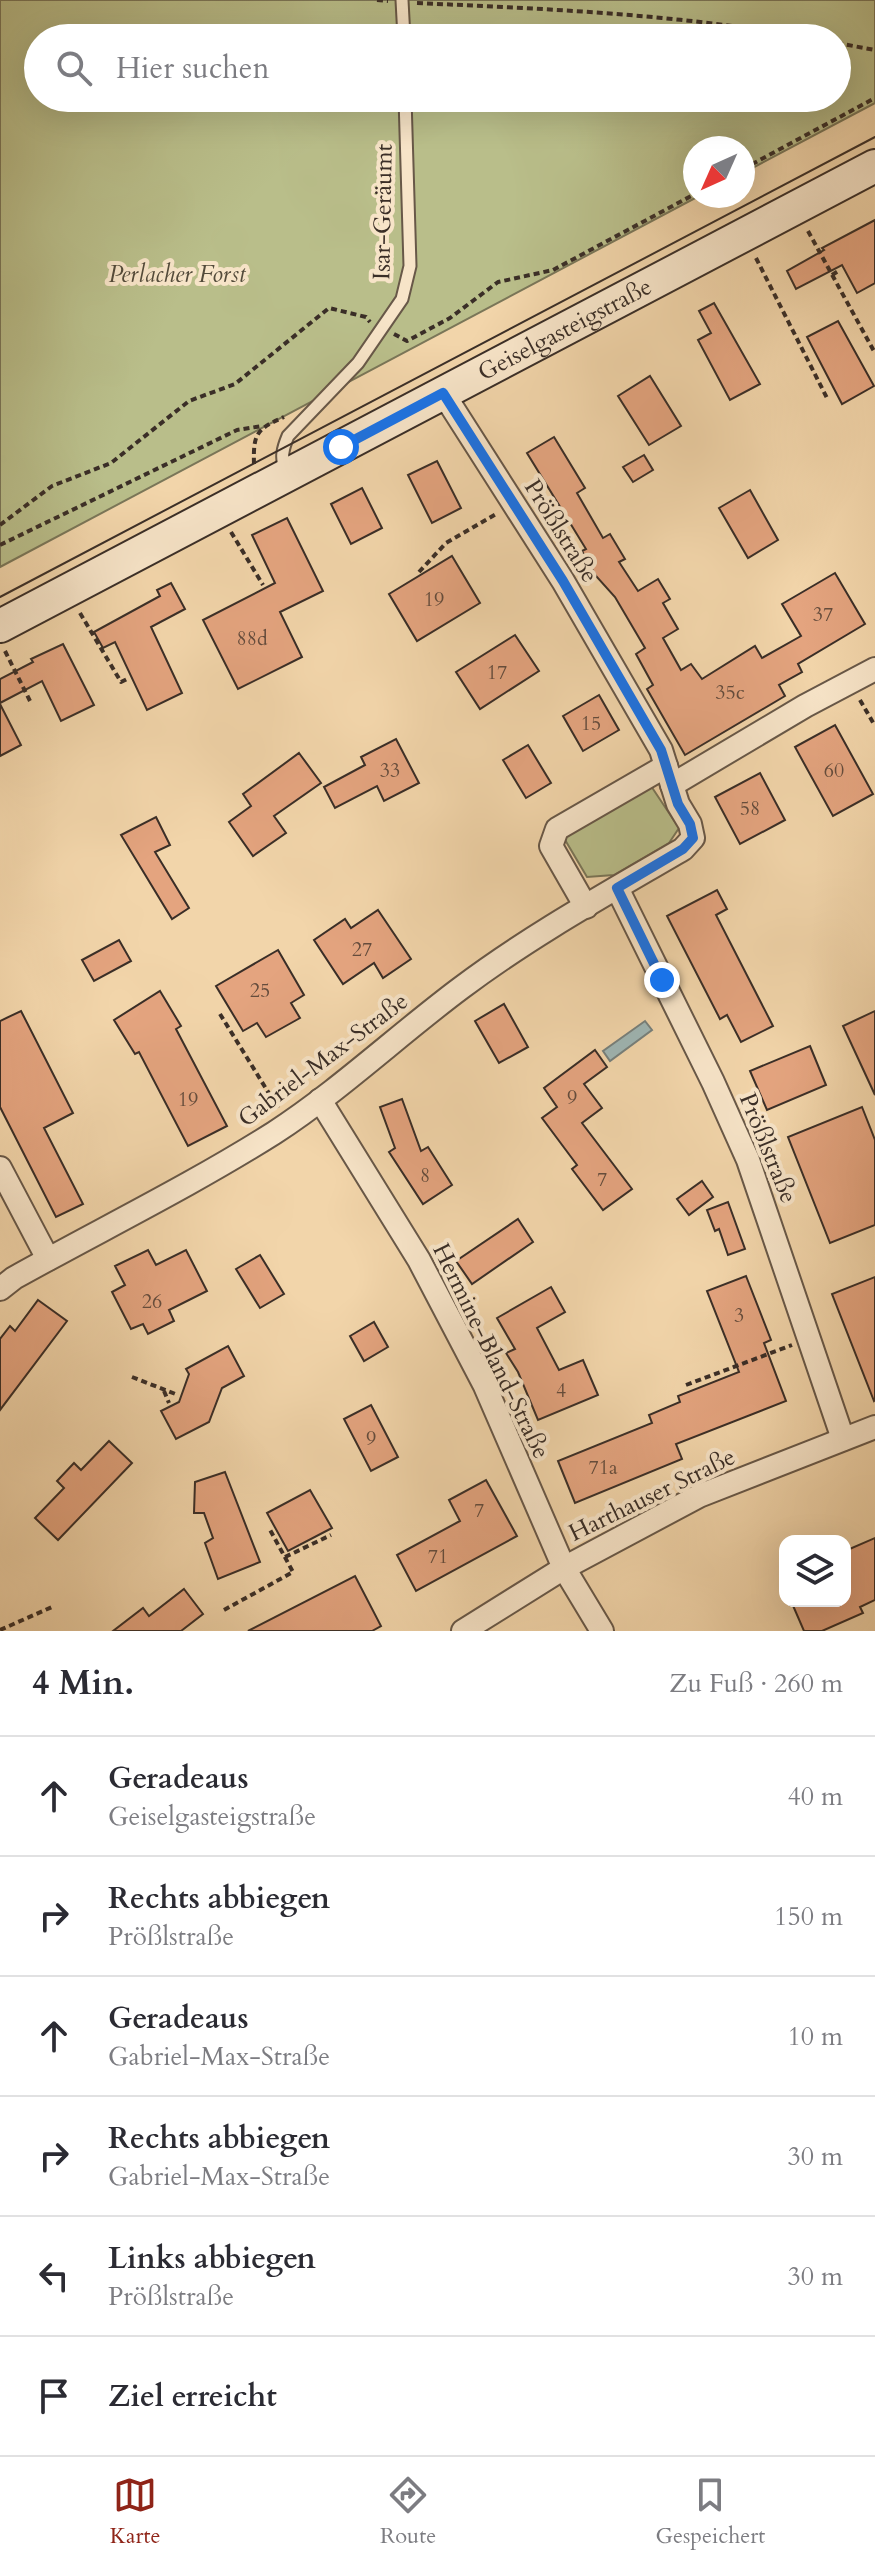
<!DOCTYPE html>
<html lang="de">
<head>
<meta charset="utf-8">
<style>
  :root { --surface:#fff; --page:#f7f7f7; --text:#2b2b33; --muted:#7c7c81; --line:#e1e1e2; --accent:#8f2418 }
  body { margin:0; font-family:Cardo,serif; background:var(--page); color:var(--text) }
  .controls { position:absolute; right:24px; bottom:24px; display:grid; overflow:hidden; border-radius:16px; box-shadow:0 8px 32px #0002 }
  .controls button { width:72px; height:72px; display:grid; place-items:center; padding:0; border:0; border-bottom:2px solid var(--line); background:var(--surface); color:var(--text); font:40px sans-serif }
  .compass { position:absolute; left:683px; top:136px; width:72px; height:72px; border-radius:50%; background:var(--surface); box-shadow:0 8px 32px #0002; rotate:225deg }
  .stop { position:absolute; width:24px; height:24px; margin:-18px; border:6px solid #1a73e8; border-radius:50%; background:#fff }
  .stop.end { background:#1a73e8; border-color:#fff; box-shadow:0 2px 8px #0008 }
  .list { margin:0; padding:0; list-style:none }
  h2 { display:flex; justify-content:space-between; align-items:center; height:104px; margin:0; padding:0 32px; font-size:34px }
  h2 small { font-size:26px; font-weight:400; color:var(--muted) }
  .list li { display:grid; grid-template-columns:52px 1fr auto; gap:24px; align-items:center; box-sizing:border-box; height:120px; padding:0 32px; border-top:2px solid var(--line) }
  .list b { display:block; font-size:30px; white-space:nowrap }
  .list p { margin:0; font-size:26px; white-space:nowrap; color:var(--muted) }
  .list em { font-size:26px; font-style:normal; color:var(--muted) }
  .icon { flex:none; width:44px; height:44px; fill:none; stroke:currentColor; stroke-width:2; stroke-linecap:round; stroke-linejoin:round }
  .map { position:relative; flex:none; width:875px; height:1631px; overflow:hidden }
  .search { position:absolute; background:var(--surface); box-shadow:0 8px 32px #0002; left:24px; right:24px; top:24px; height:88px; display:flex; align-items:center; gap:20px; box-sizing:border-box; padding:0 28px; border-radius:44px; color:var(--muted); font-size:30px }
  .sheet { height:824px; background:var(--surface) }
  nav { display:flex; justify-content:space-around; align-items:center; box-sizing:border-box; height:112px; border-top:2px solid var(--line); background:var(--surface); font-size:22px; color:var(--muted) }
  nav a { display:grid; justify-items:center; gap:4px }
  nav .on { color:var(--accent) }
  .map>svg:first-child { display:block }
  .green { fill:#b9be8a; stroke:#7a7658; stroke-width:2; fill-rule:evenodd }
  .water { fill:#9fb6b4; stroke:#77807c; stroke-width:2 }
  .building { fill:#e4a47f; stroke:#3a2e27; stroke-width:2 }
  .lines { fill:none; stroke-linecap:round; stroke-linejoin:round }
  .service-casing { stroke:#685848; stroke-width:15 }
  .minor-casing { stroke:#685848; stroke-width:26 }
  .secondary-casing { stroke:#3a2e27; stroke-width:36 }
  .path { stroke:#3a2e27; stroke-width:4; stroke-dasharray:6 4; stroke-linecap:butt }
  .service { stroke:#f7e4c8; stroke-width:11 }
  .minor { stroke:#f7e4c8; stroke-width:22 }
  .secondary { stroke:#f7e4c8; stroke-width:32 }
  .tram { stroke:#3a2e27; stroke-width:2 }
  .route { stroke:#1a73e8; stroke-width:10 }
  .labels { text-anchor:middle; dominant-baseline:central; stroke-width:8; stroke-linejoin:round; paint-order:stroke }
  .number-label { font-size:20px; fill:#644c3d }
  .street-label { font-size:24px; fill:#3a2e27; stroke:#f7e4c8 }
  .park-label { font-size:24px; font-style:italic; fill:#534b3b; stroke:#f7e4c8 }
</style>
</head>
<body>
<div class="map">
<svg width="875" height="1631" viewBox="0 0 875 1631">
  <rect width="100%" height="100%" fill="#f2d5aa"/>
  <filter id="stains"><feTurbulence type="fractalNoise" baseFrequency=".0025" numOctaves="4"/><feColorMatrix values="0 0 0 0 .2 0 0 0 0 .09 0 0 0 0 .02 0 0 0 .5 -.17"/></filter>
  <radialGradient id="worn" r=".72"><stop offset=".6" stop-color="#630" stop-opacity="0"/><stop offset="1" stop-color="#630" stop-opacity=".3"/></radialGradient>
  <g class="green">
    <path d="M0 0H875V103L743 173V148H695V196H699L0 567ZM38 38H837V98H38Z"/>
    <polygon points="649,783 679,828 669,843 614,875 587,877 561,833"/>
  </g>
  <polygon class="water" points="645,1021 652,1030 610,1061 603,1051"/>
  <g class="building">
    <polygon points="875,220 875,283 857,293 842,265 796,289 787,271 824,250 822,248"/>
    <polygon points="714,303 760,384 730,400 698,340 711,333 699,311"/>
    <polygon points="838,321 874,386 842,404 807,337"/>
    <polygon points="650,376 681,426 649,445 618,396"/>
    <polygon points="554,437 585,488 577,493 603,538 610,534 625,559 619,562 638,591 658,579 670,599 663,603 678,629 663,638 681,670 691,664 702,679 755,646 762,658 801,636 782,604 835,573 865,624 798,664 802,672 779,685 785,696 685,755 647,689 653,685 636,654 645,648 615,597 596,576 582,551 586,549 527,453"/>
    <polygon points="644,455 653,470 633,482 623,467"/>
    <polygon points="437,461 461,508 432,523 408,475"/>
    <polygon points="362,488 382,528 351,544 331,504"/>
    <polygon points="750,490 778,540 748,558 719,508"/>
    <polygon points="287,518 323,591 280,612 302,657 238,689 203,620 275,583 252,535"/>
    <polygon points="452,556 480,603 417,641 389,594"/>
    <polygon points="171,583 185,609 151,627 182,693 147,710 115,642 103,648 94,632 160,596 157,590"/>
    <polygon points="515,635 539,671 480,709 456,672"/>
    <polygon points="63,644 94,705 61,721 42,681 0,703 0,679 33,662 31,659"/>
    <polygon points="599,695 619,730 583,751 563,716"/>
    <polygon points="0,704 21,745 0,756"/>
    <polygon points="835,725 873,794 833,816 795,747"/>
    <polygon points="396,739 419,783 384,801 377,786 335,808 324,787 365,765 361,757"/>
    <polygon points="528,745 551,783 526,798 503,760"/>
    <polygon points="299,753 321,783 274,816 286,833 253,856 229,822 251,806 243,794"/>
    <polygon points="760,773 785,820 740,844 715,797"/>
    <polygon points="156,817 170,845 155,852 189,908 172,919 121,835"/>
    <polygon points="717,890 727,909 716,915 773,1026 741,1042 727,1015 720,1019 667,916"/>
    <polygon points="378,910 411,959 383,978 374,963 343,984 314,940 345,919 351,928"/>
    <polygon points="119,940 131,961 94,981 82,960"/>
    <polygon points="278,950 304,995 291,1003 300,1018 266,1037 257,1023 243,1031 216,986"/>
    <polygon points="160,991 181,1026 176,1029 227,1126 188,1146 139,1052 135,1054 114,1020"/>
    <polygon points="504,1004 528,1047 499,1063 475,1021"/>
    <polygon points="21,1011 73,1113 44,1128 83,1204 56,1217 0,1107 0,1021"/>
    <polygon points="875,1011 875,1095 843,1026"/>
    <polygon points="810,1046 826,1085 767,1110 750,1071"/>
    <polygon points="595,1050 607,1067 584,1084 602,1108 582,1123 632,1189 603,1210 572,1169 577,1165 542,1118 557,1107 544,1088"/>
    <polygon points="402,1099 421,1151 428,1147 452,1185 423,1204 389,1152 395,1148 380,1107"/>
    <polygon points="862,1107 875,1140 875,1225 830,1243 788,1137"/>
    <polygon points="702,1181 713,1197 689,1215 677,1199"/>
    <polygon points="728,1202 745,1249 728,1255 719,1229 715,1231 707,1210"/>
    <polygon points="518,1219 533,1242 472,1284 456,1261"/>
    <polygon points="148,1250 156,1265 186,1250 207,1291 169,1310 174,1321 148,1334 143,1324 131,1329 112,1292 125,1285 115,1266"/>
    <polygon points="260,1255 284,1294 260,1308 236,1269"/>
    <polygon points="746,1276 771,1340 764,1343 786,1401 676,1444 682,1459 575,1503 558,1461 652,1423 649,1415 680,1402 678,1396 739,1372 707,1291"/>
    <polygon points="875,1277 875,1400 874,1401 832,1294"/>
    <polygon points="551,1287 565,1312 537,1328 559,1370 583,1360 598,1395 538,1420 518,1372 506,1353 515,1349 497,1318"/>
    <polygon points="38,1300 67,1321 0,1410 0,1339 10,1326 15,1331"/>
    <polygon points="374,1322 388,1347 364,1361 350,1336"/>
    <polygon points="228,1346 244,1376 222,1388 209,1422 176,1439 161,1411 179,1402 189,1374 186,1369"/>
    <polygon points="371,1405 398,1457 371,1471 344,1419"/>
    <polygon points="109,1441 132,1463 58,1540 35,1518 64,1488 57,1481 74,1463 81,1470"/>
    <polygon points="225,1472 260,1562 218,1579 205,1543 213,1538 204,1513 194,1513 195,1482"/>
    <polygon points="486,1480 517,1536 416,1591 397,1555 460,1521 449,1500"/>
    <polygon points="310,1490 332,1528 288,1551 267,1513"/>
    <polygon points="875,1538 875,1600 860,1607 863,1613 822,1631 804,1631 791,1601 845,1601 845,1551"/>
    <polygon points="355,1576 381,1626 372,1631 248,1631"/>
    <polygon points="184,1589 203,1614 181,1631 113,1631 143,1608 149,1616"/>
  </g>
  <g class="lines">
    <g class="service-casing">
      <g id="service">
        <polyline points="402,0 404,38"/>
        <path d="M286 470C280 458 283 448 288 436L358 363 402 299 410 266 405 98"/>
      </g>
    </g>
    <g class="minor-casing">
      <g id="minor">
        <polyline points="672,785 805,706 875,669"/>
        <polyline points="617,888 713,1082 748,1160 843,1439"/>
        <polyline points="586,907 551,846 557,829 666,766"/>
        <polyline points="320,1100 419,1260 485,1386 564,1568 602,1631"/>
        <polyline points="0,1168 48,1259"/>
        <path d="M0 1289 14 1278C100 1230 190 1186 274 1133 340 1090 398 1035 461 988 530 936 608 893 683 849L693 838 690 824 678 804 661 750 563 581 443 393"/>
        <polyline points="463,1631 564,1568 699,1496 875,1427"/>
      </g>
    </g>
    <g class="secondary-casing">
      <g id="secondary">
        <path id="s1" d="M0 626 875 166"/>
      </g>
    </g>
    <g class="path">
      <polyline points="377,0 388,1"/>
      <path d="M417 3C548 9 679 14 808 38"/>
      <polyline points="837,43 875,50"/>
      <polyline points="743,169 875,98"/>
      <polyline points="808,231 875,353"/>
      <polyline points="756,258 828,400"/>
      <polyline points="832,275 840,270"/>
      <polyline points="394,334 407,341 450,318 498,282 553,270 695,194"/>
      <path d="M254 464C253 433 257 429 284 417"/>
      <polyline points="0,525 52,486 111,463 189,401 235,384 329,308 366,317 370,322"/>
      <polyline points="231,532 263,585"/>
      <polyline points="0,545 237,430 262,426"/>
      <polyline points="419,572 446,543 498,513"/>
      <polyline points="80,613 121,682 129,678"/>
      <polyline points="5,651 30,701"/>
      <polyline points="860,700 875,726"/>
      <polyline points="220,1014 278,1108"/>
      <polyline points="132,1377 178,1395"/>
      <polyline points="686,1385 792,1345"/>
      <polyline points="164,1391 169,1403"/>
      <polyline points="285,1557 331,1535"/>
      <polyline points="224,1610 293,1572 269,1528"/>
      <polyline points="0,1630 52,1607"/>
    </g>
    <use href="#service" class="service"/>
    <use href="#minor" class="minor"/>
    <use href="#secondary" class="secondary"/>
    <polyline class="tram" points="0,597 875,137"/>
  </g>
  <g class="lines">
    <polyline class="route" points="341,447 443,393 563,581 661,750 678,804 690,824 693,838 683,849 617,888 662,980"/>
  </g>
  <g class="labels">
    <g class="number-label">
      <text x="434" y="599">19</text>
      <text x="823" y="614">37</text>
      <text x="252" y="638">88d</text>
      <text x="497" y="672">17</text>
      <text x="730" y="692">35c</text>
      <text x="591" y="723">15</text>
      <text x="390" y="770">33</text>
      <text x="834" y="770">60</text>
      <text x="750" y="808">58</text>
      <text x="362" y="949">27</text>
      <text x="260" y="990">25</text>
      <text x="572" y="1097">9</text>
      <text x="188" y="1099">19</text>
      <text x="425" y="1175">8</text>
      <text x="602" y="1179">7</text>
      <text x="152" y="1301">26</text>
      <text x="739" y="1315">3</text>
      <text x="561" y="1390">4</text>
      <text x="371" y="1438">9</text>
      <text x="603" y="1467">71a</text>
      <text x="479" y="1510">7</text>
      <text x="438" y="1556">71</text>
    </g>
    <g class="street-label">
      <text transform="translate(383 212) rotate(-89)">Isar-Geräumt</text>
      <text stroke="none"><textPath href="#s1" startOffset="638">Geiselgasteigstraße</textPath></text>
      <text transform="translate(561 531) rotate(58)">Prößlstraße</text>
      <text transform="translate(323 1060) rotate(-37)">Gabriel-Max-Straße</text>
      <text transform="translate(768 1148) rotate(68)">Prößlstraße</text>
      <text transform="translate(491 1351) rotate(64)">Hermine-Bland-Straße</text>
      <text transform="translate(652 1495) rotate(-26)">Harthauser Straße</text>
    </g>
    <g class="park-label">
      <text x="177" y="274">Perlacher Forst</text>
    </g>
  </g>
  <rect width="100%" height="100%" filter="url(#stains)"/>
  <rect width="100%" height="100%" fill="url(#worn)"/>
</svg>
<div class="controls">
<button><svg class="icon" aria-label="layers" viewBox="0 0 24 24"><path d="M12 4l9 5-9 5-9-5zM3 14l9 5 9-5"/></svg></button>
</div>
<svg class="compass" viewBox="-18 -18 36 36"><path d="M0-13l5 13h-10z" fill="#e53935"/><path d="M0 13l5-13h-10z" fill="#7c7c81"/></svg>
<div class="stop" style="left:341px;top:447px"></div>
<div class="stop end" style="left:662px;top:980px"></div>
<div class="search"><svg class="icon" aria-label="search" viewBox="0 0 24 24"><circle cx="10" cy="10" r="6"/><path d="M15 15l6 6"/></svg>Hier suchen</div>
</div>
<section class="sheet">
<h2>4 Min.<small>Zu Fuß · 260 m</small></h2>
<ul class="list">
<li><svg class="icon" aria-label="ahead" viewBox="0 0 24 24"><path d="M12 20V5M6 11l6-6 6 6"/></svg><div><b>Geradeaus</b><p>Geiselgasteigstraße</p></div><em>40 m</em></li>
<li><svg class="icon" aria-label="right" viewBox="0 0 24 24"><path d="M7 20v-9h11M14 6l5 5-5 5"/></svg><div><b>Rechts abbiegen</b><p>Prößlstraße</p></div><em>150 m</em></li>
<li><svg class="icon" aria-label="ahead" viewBox="0 0 24 24"><path d="M12 20V5M6 11l6-6 6 6"/></svg><div><b>Geradeaus</b><p>Gabriel-Max-Straße</p></div><em>10 m</em></li>
<li><svg class="icon" aria-label="right" viewBox="0 0 24 24"><path d="M7 20v-9h11M14 6l5 5-5 5"/></svg><div><b>Rechts abbiegen</b><p>Gabriel-Max-Straße</p></div><em>30 m</em></li>
<li><svg class="icon" aria-label="left" viewBox="0 0 24 24"><path d="M17 20v-9H6M10 6l-5 5 5 5"/></svg><div><b>Links abbiegen</b><p>Prößlstraße</p></div><em>30 m</em></li>
<li><svg class="icon" aria-label="arrive" viewBox="0 0 24 24"><path d="M6 21V4h12l-3 4 3 4H6"/></svg><div><b>Ziel erreicht</b></div></li>
</ul>
</section>
<nav>
<a class="on"><svg class="icon" aria-label="map" viewBox="0 0 24 24"><path d="M3 6l6-2 6 2 6-2v14l-6 2-6-2-6 2zM9 4v14M15 6v14"/></svg>Karte</a>
<a><svg class="icon" aria-label="directions" viewBox="0 0 24 24"><path d="M12 3l9 9-9 9-9-9zM9 14v-3h6M13 9l2 2-2 2"/></svg>Route</a>
<a><svg class="icon" aria-label="saved" viewBox="0 0 24 24"><path d="M7 4h10v16l-5-4-5 4z"/></svg>Gespeichert</a>
</nav>
</body>
</html>
